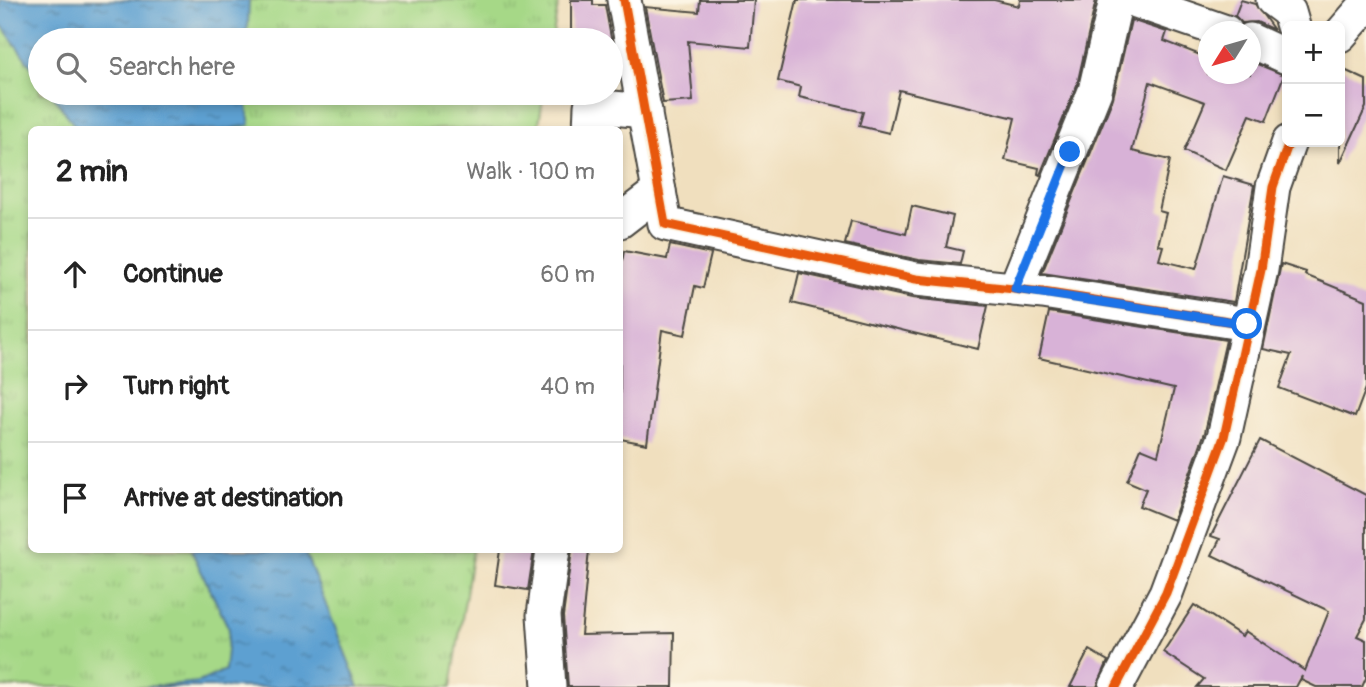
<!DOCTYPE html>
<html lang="en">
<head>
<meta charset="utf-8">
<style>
  :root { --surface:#fff; --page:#f2f2f2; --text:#222; --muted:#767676; --line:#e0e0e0 }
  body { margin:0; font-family:Pangolin,sans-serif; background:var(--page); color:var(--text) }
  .controls { position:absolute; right:21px; top:21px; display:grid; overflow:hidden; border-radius:10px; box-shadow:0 4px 10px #0003 }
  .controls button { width:63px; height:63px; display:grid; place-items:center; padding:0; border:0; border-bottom:2px solid var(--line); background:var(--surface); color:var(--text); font:35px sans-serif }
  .compass { position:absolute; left:1198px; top:21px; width:63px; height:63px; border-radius:50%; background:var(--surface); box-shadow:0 4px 10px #0003; rotate:233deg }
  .stop { position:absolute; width:21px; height:21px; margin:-16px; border:5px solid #1a73e8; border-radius:50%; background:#fff }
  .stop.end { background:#1a73e8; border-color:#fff; box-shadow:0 2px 7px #0008 }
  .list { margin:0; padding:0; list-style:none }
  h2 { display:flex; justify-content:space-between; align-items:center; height:91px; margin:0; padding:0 28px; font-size:30px }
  h2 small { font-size:23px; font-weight:400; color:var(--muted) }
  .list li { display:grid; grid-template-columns:46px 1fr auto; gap:21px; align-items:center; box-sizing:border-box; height:112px; padding:0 28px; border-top:2px solid var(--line) }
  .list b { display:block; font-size:26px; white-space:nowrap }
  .list em { font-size:23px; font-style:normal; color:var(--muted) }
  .icon { flex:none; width:38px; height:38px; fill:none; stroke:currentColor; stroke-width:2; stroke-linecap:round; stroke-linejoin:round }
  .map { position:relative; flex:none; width:1366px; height:687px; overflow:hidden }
  .search { position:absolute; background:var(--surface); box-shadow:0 4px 10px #0003; left:28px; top:28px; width:595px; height:77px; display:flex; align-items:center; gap:18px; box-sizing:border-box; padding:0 24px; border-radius:38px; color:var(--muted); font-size:26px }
  .panel { position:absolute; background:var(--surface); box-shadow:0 4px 10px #0003; left:28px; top:126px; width:595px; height:427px; border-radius:10px }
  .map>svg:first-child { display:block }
  .grass { fill:url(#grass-tufts); stroke:#688259; stroke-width:2 }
  .water { fill:url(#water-ripples); stroke:#44667e; stroke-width:2 }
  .building { fill:#d8b2d7 }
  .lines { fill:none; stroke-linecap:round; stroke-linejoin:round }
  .minor-casing { stroke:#494641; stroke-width:37 }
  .minor { stroke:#fff; stroke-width:33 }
  .cycleway-casing { stroke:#fcf5e5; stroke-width:13 }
  .cycleway { stroke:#e8590c; stroke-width:9 }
  .route { stroke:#1a73e8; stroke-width:9 }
</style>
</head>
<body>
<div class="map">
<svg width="1366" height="687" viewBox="0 0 1366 687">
  <defs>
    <pattern id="grass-tufts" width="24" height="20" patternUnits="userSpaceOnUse" patternTransform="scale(1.75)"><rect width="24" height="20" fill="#a6d887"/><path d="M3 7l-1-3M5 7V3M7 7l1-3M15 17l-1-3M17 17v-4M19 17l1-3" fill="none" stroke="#8fba75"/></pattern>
    <pattern id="water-ripples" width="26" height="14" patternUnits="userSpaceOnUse" patternTransform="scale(1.75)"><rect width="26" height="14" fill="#5da0d1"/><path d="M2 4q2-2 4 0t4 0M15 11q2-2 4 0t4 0" fill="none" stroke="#4d83aa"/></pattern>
  </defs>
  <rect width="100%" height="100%" fill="#fcf5e5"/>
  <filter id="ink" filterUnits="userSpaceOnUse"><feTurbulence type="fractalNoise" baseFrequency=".0143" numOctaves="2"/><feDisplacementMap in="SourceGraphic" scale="14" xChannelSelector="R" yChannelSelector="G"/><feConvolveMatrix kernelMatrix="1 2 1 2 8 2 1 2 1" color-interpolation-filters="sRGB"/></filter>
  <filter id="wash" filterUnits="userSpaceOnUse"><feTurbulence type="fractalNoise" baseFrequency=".00686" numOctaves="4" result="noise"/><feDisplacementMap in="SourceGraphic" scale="28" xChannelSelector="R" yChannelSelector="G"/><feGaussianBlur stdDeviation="1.57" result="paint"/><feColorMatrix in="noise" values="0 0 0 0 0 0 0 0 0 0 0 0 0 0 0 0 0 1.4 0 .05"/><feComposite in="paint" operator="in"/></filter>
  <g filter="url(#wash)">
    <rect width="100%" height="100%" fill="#f0dfbe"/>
    <polygon class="grass" points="0,0 559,0 552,40 40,40 40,93 544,93 538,129 32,130 32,550 473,550 451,687 0,687"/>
    <g class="water">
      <polygon points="0,0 249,0 248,27 241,40 40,40 40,79 0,23"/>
      <polygon points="51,93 245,93 250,125 223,130 77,129"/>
      <polygon points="191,550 304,550 359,687 146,687 199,682 225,670 229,629"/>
    </g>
    <g id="blocks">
      <g class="building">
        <polygon points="571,0 593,0 593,5 605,5 618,76 611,76 611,40 571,40"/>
        <polygon points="700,0 754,0 750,47 688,41 693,101 663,103 645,7 699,12"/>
        <polygon points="797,0 994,0 1019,6 1020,0 1096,0 1077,85 1040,175 1038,174 1039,168 1005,160 1015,118 899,90 889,133 859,126 863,112 799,97 801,87 778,81"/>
        <polygon points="1241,0 1255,4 1274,30 1257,22 1242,23 1235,16"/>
        <polygon points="1131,20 1167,32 1164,41 1208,58 1208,74 1250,74 1250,61 1284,75 1266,121 1250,115 1226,170 1184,151 1205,102 1150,82 1132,151 1170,160 1159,211 1166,213 1158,245 1163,246 1159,260 1196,269 1223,176 1254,185 1234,302 1042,273 1113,98"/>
        <polygon points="1340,68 1366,80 1366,107 1340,163"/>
        <polygon points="912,206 953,216 946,247 963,251 960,264 919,260 845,244 851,221 906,234"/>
        <polygon points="670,245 711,254 703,288 695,286 685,335 662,330 647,444 620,439 620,273 624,251 667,259"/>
        <polygon points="1281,264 1306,272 1305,275 1366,300 1366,388 1355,417 1279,388 1291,355 1263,349"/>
        <polygon points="799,273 912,298 988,306 978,349 792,303"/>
        <polygon points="1049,312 1226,340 1205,432 1173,520 1139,506 1146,489 1127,481 1141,448 1158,455 1174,389 1039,358"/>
        <polygon points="1260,440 1366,495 1366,619 1357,636 1366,640 1366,678 1362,687 1316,687 1301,680 1302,676 1296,687 1197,687 1204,679 1163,652 1194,605 1242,636 1245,631 1305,671 1329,611 1212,555 1220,539 1211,536"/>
        <polygon points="500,550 534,550 528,590 495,585"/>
        <polygon points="572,550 589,550 581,635 674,633 673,687 568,687 563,616"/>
        <polygon points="1089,650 1108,661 1097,687 1070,687"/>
      </g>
    </g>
  </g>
  <g filter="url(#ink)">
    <use href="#blocks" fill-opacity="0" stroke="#494641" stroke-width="2"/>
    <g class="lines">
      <g class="minor-casing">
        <g id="minor">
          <polyline points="624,0 665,224 916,279 1043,292 1247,324"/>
          <polyline points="1133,0 1226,32"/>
          <polyline points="1273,0 1289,12 1293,26"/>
          <polyline points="1340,35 1366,5"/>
          <polyline points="1250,40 1287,57"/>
          <polyline points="590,130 591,106 645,111"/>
          <polyline points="620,221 659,191"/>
          <polyline points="1015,289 1095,91 1116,0"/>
          <polyline points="549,687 544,615 553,550"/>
          <polyline points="1116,687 1166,593 1224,437 1261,270 1273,187 1289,142"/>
        </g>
      </g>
      <use href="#minor" class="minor"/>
      <g class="cycleway-casing">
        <g id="cycleway">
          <polyline points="624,0 665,224 916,279 1043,292 1247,324"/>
          <polyline points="1116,687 1166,593 1224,437 1261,270 1273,187 1289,142"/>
        </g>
      </g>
      <use href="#cycleway" class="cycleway"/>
    </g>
  </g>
  <g class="lines" filter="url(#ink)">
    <polyline class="route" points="1070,152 1015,289 1247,324"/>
  </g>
</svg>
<div class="controls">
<button>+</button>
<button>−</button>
</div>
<svg class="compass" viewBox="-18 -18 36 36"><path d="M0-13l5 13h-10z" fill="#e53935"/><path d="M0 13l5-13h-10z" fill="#767676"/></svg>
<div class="stop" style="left:1247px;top:324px"></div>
<div class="stop end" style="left:1070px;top:152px"></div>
<div class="search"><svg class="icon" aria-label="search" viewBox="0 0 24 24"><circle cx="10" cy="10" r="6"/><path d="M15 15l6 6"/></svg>Search here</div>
<section class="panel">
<h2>2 min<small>Walk · 100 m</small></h2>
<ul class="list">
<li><svg class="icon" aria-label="ahead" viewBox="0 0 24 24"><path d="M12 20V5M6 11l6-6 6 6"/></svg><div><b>Continue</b></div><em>60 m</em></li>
<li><svg class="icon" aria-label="right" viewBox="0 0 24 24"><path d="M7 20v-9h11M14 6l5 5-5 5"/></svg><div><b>Turn right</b></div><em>40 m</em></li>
<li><svg class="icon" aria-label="arrive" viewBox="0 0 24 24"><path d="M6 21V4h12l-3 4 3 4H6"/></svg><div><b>Arrive at destination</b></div></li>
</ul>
</section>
</div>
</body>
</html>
